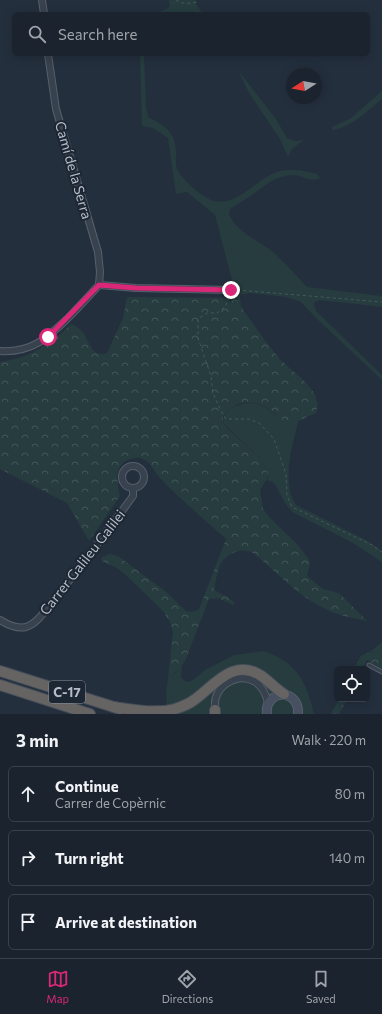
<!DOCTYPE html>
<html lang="en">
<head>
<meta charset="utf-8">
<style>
  :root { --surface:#1b232e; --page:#242b36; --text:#f1f3f6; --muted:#a0a4aa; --line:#39404a; --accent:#db2777 }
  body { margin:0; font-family:Commissioner,sans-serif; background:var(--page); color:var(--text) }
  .controls { position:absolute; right:12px; bottom:12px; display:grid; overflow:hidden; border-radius:6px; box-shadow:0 2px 10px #0003 }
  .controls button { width:36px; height:36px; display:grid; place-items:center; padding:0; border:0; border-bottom:1px solid var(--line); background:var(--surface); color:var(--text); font:20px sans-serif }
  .compass { position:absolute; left:286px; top:68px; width:36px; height:36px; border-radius:50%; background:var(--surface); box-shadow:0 2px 10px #0003; rotate:259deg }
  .stop { position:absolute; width:12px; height:12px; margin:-9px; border:3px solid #db2777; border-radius:50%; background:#fff }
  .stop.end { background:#db2777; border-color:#fff; box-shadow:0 1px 4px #0008 }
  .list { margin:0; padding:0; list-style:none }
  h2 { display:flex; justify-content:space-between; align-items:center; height:52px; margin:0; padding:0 16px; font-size:17px }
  h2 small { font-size:13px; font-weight:400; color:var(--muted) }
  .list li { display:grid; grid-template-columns:26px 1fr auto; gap:12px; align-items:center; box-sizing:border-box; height:56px; margin:0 8px 8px; padding:0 8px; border:1px solid var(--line); border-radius:6px }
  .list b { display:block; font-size:15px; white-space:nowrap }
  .list p { margin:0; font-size:13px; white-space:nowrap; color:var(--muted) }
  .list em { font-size:13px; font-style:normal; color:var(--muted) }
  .icon { flex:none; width:22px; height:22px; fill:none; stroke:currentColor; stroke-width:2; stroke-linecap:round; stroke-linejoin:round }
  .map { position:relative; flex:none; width:382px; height:714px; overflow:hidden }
  .search { position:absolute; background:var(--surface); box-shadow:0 2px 10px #0003; left:12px; right:12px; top:12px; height:44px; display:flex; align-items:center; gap:10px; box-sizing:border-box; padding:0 14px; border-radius:6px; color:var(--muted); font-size:15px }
  .sheet { height:244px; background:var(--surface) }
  nav { display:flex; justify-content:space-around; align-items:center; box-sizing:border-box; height:56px; border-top:1px solid var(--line); background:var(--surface); font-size:11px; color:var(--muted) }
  nav a { display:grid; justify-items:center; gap:2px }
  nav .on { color:var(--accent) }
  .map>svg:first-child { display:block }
  .grass { fill:#263c3f }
  .forest { fill:url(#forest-crowns) }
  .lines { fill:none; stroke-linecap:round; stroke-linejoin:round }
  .service-casing { stroke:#565f6c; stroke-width:5 }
  .minor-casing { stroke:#565f6c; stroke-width:8 }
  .secondary-casing { stroke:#565f6c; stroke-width:10 }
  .trunk-casing { stroke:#434c59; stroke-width:12 }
  .path { stroke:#44595c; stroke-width:1; stroke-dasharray:3 3; stroke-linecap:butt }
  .service { stroke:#38414e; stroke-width:3 }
  .minor { stroke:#38414e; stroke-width:6 }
  .secondary { stroke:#465061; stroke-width:8 }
  .trunk { stroke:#656462; stroke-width:10 }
  .route { stroke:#db2777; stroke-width:5 }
  .labels { text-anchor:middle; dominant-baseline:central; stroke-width:4; stroke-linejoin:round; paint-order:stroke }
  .shield { fill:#1d2633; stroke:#878f9c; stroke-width:1 }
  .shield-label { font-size:13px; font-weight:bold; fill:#b4bcc9 }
  .street-label { font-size:14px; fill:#b4bcc9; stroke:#1d2633 }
</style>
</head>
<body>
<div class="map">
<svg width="382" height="714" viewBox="0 0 382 714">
  <defs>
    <pattern id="forest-crowns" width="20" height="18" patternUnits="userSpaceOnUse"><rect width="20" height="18" fill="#263c3f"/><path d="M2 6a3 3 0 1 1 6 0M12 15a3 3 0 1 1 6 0" fill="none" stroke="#435659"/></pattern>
  </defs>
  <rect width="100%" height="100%" fill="#242f3e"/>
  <g class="grass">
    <polygon points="169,0 196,0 196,4 203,14 155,14 166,9 170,6"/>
    <path d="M140 54H144L146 106 148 117C165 126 176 132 176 153 176 159 175 165 178 171 184 181 197 192 207 198 233 213 255 179 277 172 290 168 305 171 317 174L320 178C310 183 303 175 293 175 275 175 262 188 249 197 243 201 236 205 230 209L229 214C237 233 258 240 273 252 285 263 296 275 307 287L382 296V307L320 300 315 302 314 304 316 311 382 375V380L317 319 301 302 286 297 250 293 241 295 240 297 241 306 235 298 232 280 215 215 187 192 176 194 168 138 153 128 142 126Z"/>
    <polygon points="238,70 276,119 287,138 295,141 304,140 292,149 288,157 280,139 249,93"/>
    <path d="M382 91V99C367 111 351 128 332 130V127L351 118Z"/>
    <path d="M251 403C271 404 281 427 299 420 292 444 281 483 296 505L368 541 382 551V562L353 543 292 512 285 503 275 484 273 482 267 480 269 475 260 458 224 424C220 410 239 403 251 403Z"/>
    <polygon points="382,642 382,653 370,652"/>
    <path d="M263 651C296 661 307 682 314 714H167L166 692 168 678 173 675 182 667 181 677 185 681 188 682 193 680 205 670 234 655Z"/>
  </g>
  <g class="forest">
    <path d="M127 297 235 298C249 318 263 339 279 358 290 370 307 380 315 395 318 402 318 407 316 413 308 416 298 423 289 422 284 421 280 418 276 414 265 405 251 398 236 405 232 407 226 412 224 415 221 420 224 425 228 429L260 458 269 475 260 490 263 509 270 518 297 544 308 558 310 563 307 576 323 589 335 592 340 594 367 621C353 618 339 616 326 609 298 597 276 571 253 553 242 547 228 553 221 563 217 570 216 581 214 589 219 595 229 595 235 604L233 605 218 598 209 599 185 661 180 669 168 678 173 632 170 622 163 611 128 577 117 568 102 561 101 558 109 554 118 556 165 591 186 611 192 612 198 610 200 607 226 539C204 519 181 500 160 478 155 473 152 464 145 460 140 457 135 458 130 459 113 465 117 483 120 496L89 541 67 503 0 469V362C29 358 50 345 71 324 75 326 79 328 82 331 89 340 92 359 107 353L123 318Z"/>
    <polygon points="370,652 382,653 382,669 367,660 362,669 354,669 361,656"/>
    <polygon points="339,699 347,699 339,714 331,714"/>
  </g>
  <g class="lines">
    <g class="service-casing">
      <polyline id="service" points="369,665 382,672"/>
    </g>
    <g class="minor-casing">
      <g id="minor">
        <polyline points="42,0 44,14"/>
        <polyline points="48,54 56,109 98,252 100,272 99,285"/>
        <polyline points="99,285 136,288 231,290"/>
        <path d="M0 351C31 353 46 339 67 319 78 308 88 297 99 285"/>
        <circle cx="133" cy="477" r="11"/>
        <path d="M0 620C8 625 17 629 26 627 39 623 48 606 56 597 83 564 108 530 133 496V488"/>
        <path d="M217 713C204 683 258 658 268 703"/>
      </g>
    </g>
    <g class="secondary-casing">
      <path id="secondary" d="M267 714C264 689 300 688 298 714"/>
    </g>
    <g class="trunk-casing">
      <g id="trunk">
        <polyline points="0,671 120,709"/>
        <polyline points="0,685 90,714"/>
        <path d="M114 707C134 710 156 714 175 709 181 707 189 704 194 700 214 686 233 658 260 675 269 681 276 689 284 694"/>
        <polyline points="215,710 215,714"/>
      </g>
    </g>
    <g class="path">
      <path d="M176 0C182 5 190 3 198 2"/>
      <polyline points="237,290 382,302"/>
      <polyline points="229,297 225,307 217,313 207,313 198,319 198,338 211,376 213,393 220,409 226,419 249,419 259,423 274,439 286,474 287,496 292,507 372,545 382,552"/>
    </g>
    <use href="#service" class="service"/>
    <use href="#minor" class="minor"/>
    <use href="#secondary" class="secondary"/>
    <use href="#trunk" class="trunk"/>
  </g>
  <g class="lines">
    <polyline class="route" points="48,337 99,285 136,288 231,290"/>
  </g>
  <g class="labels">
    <rect class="shield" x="49" y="681" width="36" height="22" rx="3"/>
    <g class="shield-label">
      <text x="67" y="692">C-17</text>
    </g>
    <g class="street-label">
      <text transform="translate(74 170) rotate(74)">Camí de la Serra</text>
      <text transform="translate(82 562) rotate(-52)">Carrer Galileu Galilei</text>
    </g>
  </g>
</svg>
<div class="controls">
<button><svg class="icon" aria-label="locate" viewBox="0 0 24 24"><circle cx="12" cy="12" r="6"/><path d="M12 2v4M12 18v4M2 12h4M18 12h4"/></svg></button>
</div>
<svg class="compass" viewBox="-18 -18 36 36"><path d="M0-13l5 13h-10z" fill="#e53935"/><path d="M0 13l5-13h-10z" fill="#a0a4aa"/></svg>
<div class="stop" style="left:48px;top:337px"></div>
<div class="stop end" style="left:231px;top:290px"></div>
<div class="search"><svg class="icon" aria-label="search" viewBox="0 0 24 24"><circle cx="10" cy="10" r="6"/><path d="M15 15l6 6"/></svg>Search here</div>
</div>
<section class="sheet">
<h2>3 min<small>Walk · 220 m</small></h2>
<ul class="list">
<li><svg class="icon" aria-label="ahead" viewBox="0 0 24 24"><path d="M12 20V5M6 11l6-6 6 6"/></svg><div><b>Continue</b><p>Carrer de Copèrnic</p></div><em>80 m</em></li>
<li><svg class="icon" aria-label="right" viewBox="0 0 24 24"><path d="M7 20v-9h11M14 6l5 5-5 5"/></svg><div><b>Turn right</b></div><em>140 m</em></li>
<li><svg class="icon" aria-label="arrive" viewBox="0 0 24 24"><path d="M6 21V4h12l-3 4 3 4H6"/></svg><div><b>Arrive at destination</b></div></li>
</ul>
</section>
<nav>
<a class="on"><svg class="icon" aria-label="map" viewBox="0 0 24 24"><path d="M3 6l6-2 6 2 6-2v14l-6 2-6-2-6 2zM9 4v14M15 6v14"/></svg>Map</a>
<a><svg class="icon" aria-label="directions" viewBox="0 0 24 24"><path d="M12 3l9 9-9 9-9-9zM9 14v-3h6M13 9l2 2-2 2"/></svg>Directions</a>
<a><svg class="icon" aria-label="saved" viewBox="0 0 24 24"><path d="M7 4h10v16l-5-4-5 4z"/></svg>Saved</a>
</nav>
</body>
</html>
